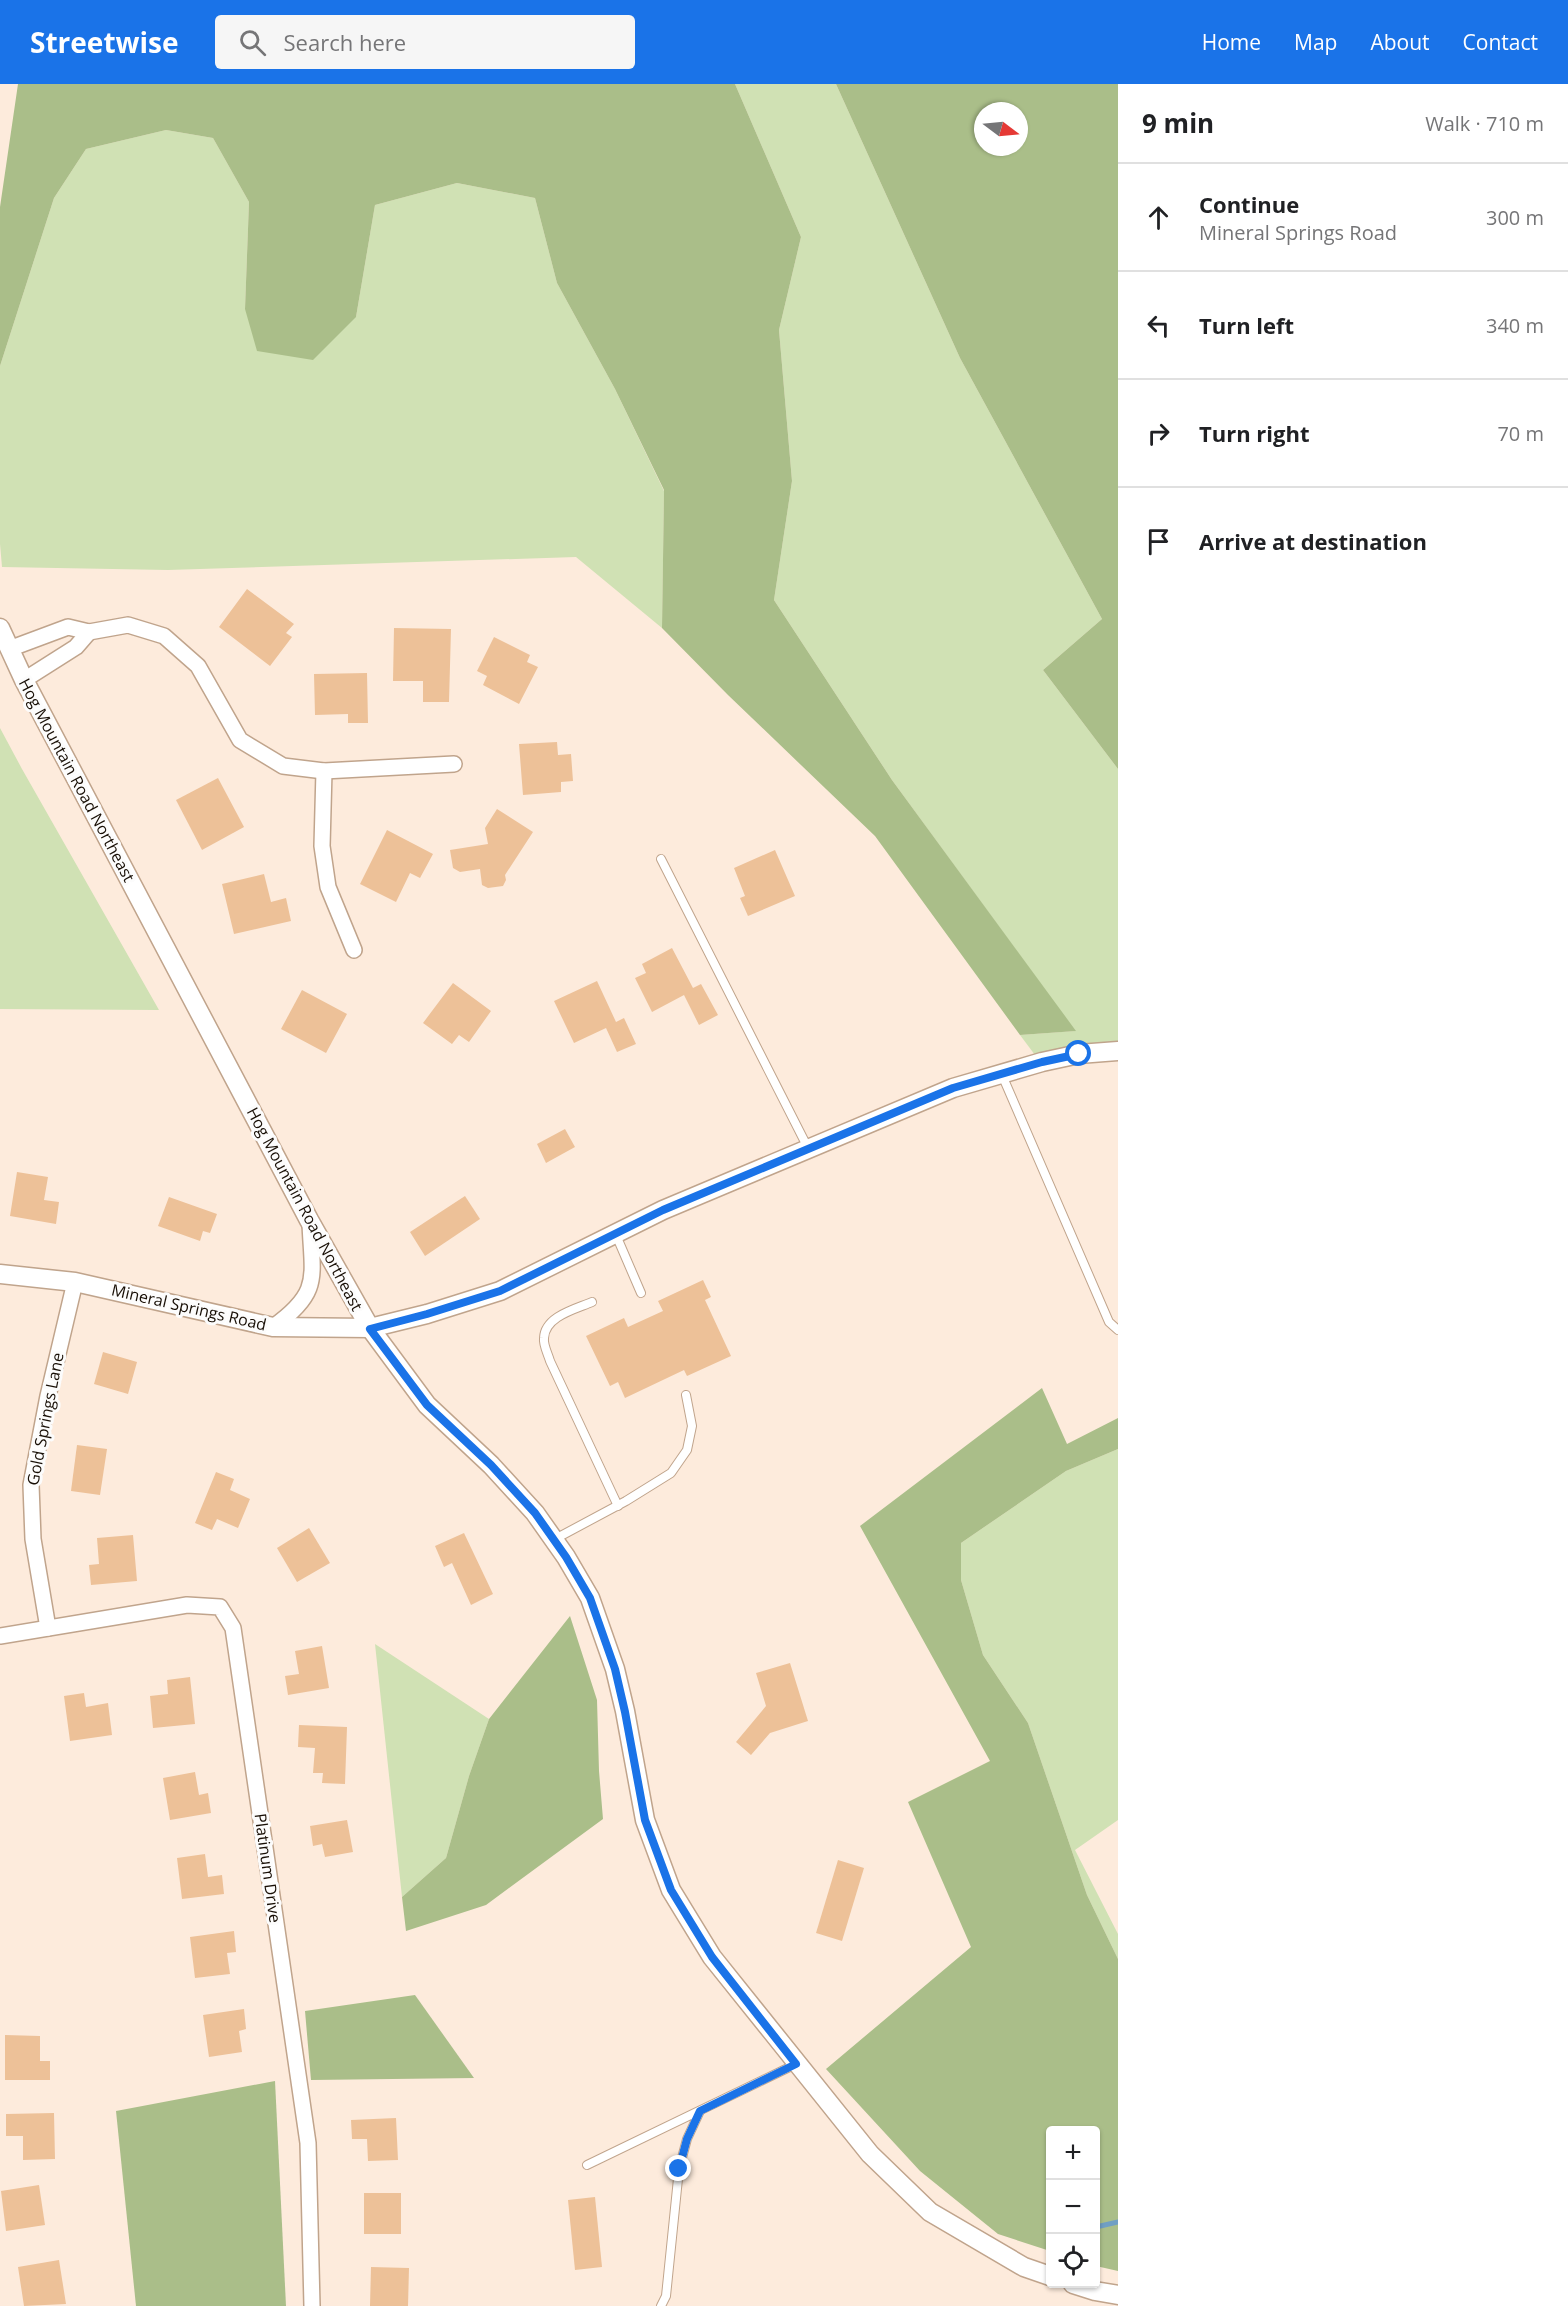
<!DOCTYPE html>
<html lang="en">
<head>
<meta charset="utf-8">
<style>
  :root { --surface:#fff; --page:#f6f6f6; --text:#202124; --muted:#757577; --line:#e0e0e0; --accent:#1a73e8 }
  body { margin:0; font-family:"Open Sans",sans-serif; background:var(--page); color:var(--text) }
  .controls { position:absolute; right:18px; bottom:18px; display:grid; overflow:hidden; border-radius:6px; box-shadow:0 2px 4px #0004 }
  .controls button { width:54px; height:54px; display:grid; place-items:center; padding:0; border:0; border-bottom:2px solid var(--line); background:var(--surface); color:var(--text); font:30px sans-serif }
  .compass { position:absolute; left:974px; top:18px; width:54px; height:54px; border-radius:50%; background:var(--surface); box-shadow:0 2px 4px #0004; rotate:106deg }
  .stop { position:absolute; width:18px; height:18px; margin:-14px; border:4px solid #1a73e8; border-radius:50%; background:#fff }
  .stop.end { background:#1a73e8; border-color:#fff; box-shadow:0 2px 6px #0008 }
  .list { margin:0; padding:0; list-style:none }
  h2 { display:flex; justify-content:space-between; align-items:center; height:78px; margin:0; padding:0 24px; font-size:26px }
  h2 small { font-size:20px; font-weight:400; color:var(--muted) }
  .list li { display:grid; grid-template-columns:39px 1fr auto; gap:18px; align-items:center; box-sizing:border-box; height:108px; padding:0 24px; border-top:2px solid var(--line) }
  .list b { display:block; font-size:22px; white-space:nowrap }
  .list p { margin:0; font-size:20px; white-space:nowrap; color:var(--muted) }
  .list em { font-size:20px; font-style:normal; color:var(--muted) }
  .icon { flex:none; width:33px; height:33px; fill:none; stroke:currentColor; stroke-width:2; stroke-linecap:round; stroke-linejoin:round }
  .map { position:relative; flex:none; width:1118px; height:2222px; overflow:hidden }
  header { display:flex; align-items:center; gap:36px; box-sizing:border-box; height:84px; padding:0 30px; background:var(--accent); color:#fff }
  header strong { font-size:28px }
  nav { display:flex; gap:33px; margin-inline-start:auto; font-size:21px }
  .search { width:420px; height:54px; background:var(--page); display:flex; align-items:center; gap:15px; box-sizing:border-box; padding:0 21px; border-radius:6px; color:var(--muted); font-size:22px }
  main { display:flex }
  aside { flex:1; background:var(--surface) }
  .map>svg:first-child { display:block }
  .green { fill:#d0e1b4 }
  .forest { fill:#aabe89; fill-rule:evenodd }
  .lines { fill:none; stroke-linecap:round; stroke-linejoin:round }
  .stream { stroke:#709fc4; stroke-width:5 }
  .building { fill:#edc198 }
  .service-casing { stroke:#c0a48c; stroke-width:10 }
  .minor-casing { stroke:#c0a48c; stroke-width:18 }
  .tertiary-casing { stroke:#c0a48c; stroke-width:21 }
  .service { stroke:#fff; stroke-width:8 }
  .minor { stroke:#fff; stroke-width:15 }
  .tertiary { stroke:#fff; stroke-width:18 }
  .route { stroke:#1a73e8; stroke-width:8 }
  .labels { text-anchor:middle; dominant-baseline:central; stroke-width:6; stroke-linejoin:round; paint-order:stroke }
  .street-label { font-size:16px; fill:#180f06; stroke:#fcfcfc }
</style>
</head>
<body>
<header>
<strong>Streetwise</strong>
<div class="search"><svg class="icon" aria-label="search" viewBox="0 0 24 24"><circle cx="10" cy="10" r="6"/><path d="M15 15l6 6"/></svg>Search here</div>
<nav><a>Home</a><a>Map</a><a>About</a><a>Contact</a></nav>
</header>
<main>
<div class="map">
<svg width="1118" height="2222" viewBox="0 0 1118 2222">
  <rect width="100%" height="100%" fill="#fdebdc"/>
  <g class="green">
    <polygon points="735,0 836,0 960,274 1102,535 1043,586 1118,685 1118,959 1035,971 1020,951 1075,947 892,696 774,516 792,397 779,246 801,153"/>
    <polygon points="166,46 213,54 249,118 245,225 356,233 375,121 457,99 535,114 557,199 615,305 664,407 662,544 576,473 168,486 2,483 0,460 0,282 54,114 86,65"/>
    <polygon points="0,644 22,685 159,926 0,925"/>
    <polygon points="1118,1365 1118,1736 1075,1766 1118,1850 1118,1875 1087,1811 1028,1639 983,1571 961,1496 961,1459 1066,1387"/>
    <polygon points="375,1560 489,1635 469,1692 446,1774 402,1813"/>
  </g>
  <g class="forest">
    <polygon points="18,0 735,0 801,153 779,246 792,397 774,516 892,696 1076,947 1020,951 875,752 728,611 662,544 664,406 615,305 557,199 535,114 457,99 375,121 356,233 313,276 257,267 245,225 249,118 213,54 166,46 86,65 54,114 0,282 0,123"/>
    <path d="M836 0H1118V685L1043 586 1102 535 960 274ZM983 27H1019V63H983Z"/>
    <polygon points="1042,1304 1067,1360 1118,1334 1118,1365 1066,1387 961,1459 961,1496 983,1571 1028,1639 1087,1811 1118,1875 1118,2187 1096,2182 1096,2046 1050,2046 1050,2167 998,2150 920,2087 826,1985 971,1863 908,1718 990,1677 860,1442"/>
    <polygon points="570,1532 597,1616 599,1687 603,1735 486,1821 406,1847 402,1813 446,1774 469,1692 489,1635"/>
    <polygon points="415,1911 474,1994 311,1996 305,1927"/>
    <polygon points="275,1997 286,2222 136,2222 116,2027"/>
  </g>
  <g class="lines">
    <polyline class="stream" points="1096,2143 1118,2138"/>
  </g>
  <g class="building">
    <polygon points="247,505 294,540 286,549 292,553 270,582 219,543"/>
    <polygon points="394,544 451,545 449,618 423,618 423,597 393,597"/>
    <polygon points="494,553 530,571 527,578 538,583 519,620 483,601 487,592 477,587"/>
    <polygon points="367,589 368,639 348,639 348,630 315,631 314,590"/>
    <polygon points="557,658 558,671 571,670 573,697 561,698 561,708 523,711 519,660"/>
    <polygon points="218,694 244,743 202,766 176,716"/>
    <polygon points="497,725 533,748 505,791 506,796 503,802 488,804 482,801 480,785 460,788 453,784 450,766 488,760 485,744"/>
    <polygon points="387,746 433,770 420,794 410,789 396,818 360,800"/>
    <polygon points="775,766 795,812 748,832 740,814 745,812 734,784"/>
    <polygon points="264,790 271,818 286,814 291,837 234,850 222,800"/>
    <polygon points="672,864 693,904 701,900 718,931 699,941 684,911 652,928 635,894 646,889 642,880"/>
    <polygon points="597,897 616,938 624,934 636,960 617,968 606,944 574,959 554,917"/>
    <polygon points="453,899 491,927 469,958 459,951 452,960 423,939"/>
    <polygon points="302,906 347,930 326,969 281,945"/>
    <polygon points="565,1045 575,1063 546,1079 537,1060"/>
    <polygon points="17,1088 48,1093 44,1116 59,1118 56,1140 10,1132"/>
    <polygon points="465,1112 480,1135 425,1172 410,1148"/>
    <polygon points="169,1113 217,1130 210,1149 203,1147 200,1157 158,1142"/>
    <polygon points="703,1196 711,1213 705,1216 731,1272 687,1292 684,1286 625,1314 618,1298 610,1302 586,1252 624,1234 628,1243 663,1227 658,1217"/>
    <polygon points="103,1268 137,1278 128,1310 94,1300"/>
    <polygon points="77,1361 107,1365 100,1411 71,1407"/>
    <polygon points="216,1388 234,1395 230,1406 250,1415 238,1444 217,1435 212,1446 195,1439"/>
    <polygon points="309,1444 330,1479 297,1498 277,1464"/>
    <polygon points="464,1449 493,1510 471,1521 452,1479 444,1483 435,1462"/>
    <polygon points="133,1451 137,1497 91,1501 89,1481 99,1480 97,1454"/>
    <polygon points="322,1562 329,1604 288,1611 285,1592 299,1590 295,1567"/>
    <polygon points="790,1579 808,1637 770,1649 751,1671 736,1658 766,1622 756,1589"/>
    <polygon points="190,1593 195,1640 153,1644 150,1612 168,1610 167,1596"/>
    <polygon points="84,1609 86,1623 108,1619 112,1651 70,1657 64,1612"/>
    <polygon points="299,1641 347,1643 345,1700 322,1699 323,1689 313,1689 315,1664 298,1663"/>
    <polygon points="195,1688 199,1711 208,1709 211,1729 170,1736 163,1694"/>
    <polygon points="347,1736 353,1768 325,1773 322,1760 313,1762 310,1742"/>
    <polygon points="205,1770 208,1793 222,1791 224,1810 182,1815 177,1774"/>
    <polygon points="838,1776 864,1784 842,1857 816,1849"/>
    <polygon points="234,1847 236,1868 227,1869 230,1890 195,1894 190,1853"/>
    <polygon points="244,1925 246,1945 239,1947 242,1968 209,1973 203,1931"/>
    <polygon points="5,1951 40,1952 40,1977 50,1977 50,1996 5,1996"/>
    <polygon points="54,2029 55,2075 23,2076 23,2052 6,2052 6,2030"/>
    <polygon points="396,2034 398,2076 368,2077 367,2055 352,2055 351,2036"/>
    <polygon points="39,2101 45,2141 6,2147 1,2107"/>
    <rect x="364" y="2109" width="37" height="41"/>
    <polygon points="595,2113 602,2183 575,2186 568,2116"/>
    <polygon points="59,2176 66,2220 24,2222 18,2183"/>
    <polygon points="371,2183 409,2184 408,2222 370,2222"/>
  </g>
  <g class="lines">
    <g class="service-casing">
      <g id="service">
        <polyline points="661,775 808,1064"/>
        <polyline points="1002,991 1109,1238 1118,1246"/>
        <polyline points="616,1151 641,1209"/>
        <path d="M592 1218C576 1225 545 1232 544 1254 543 1261 548 1270 550 1277L618 1422"/>
        <polyline points="555,1455 626,1417 671,1389 687,1366 692,1342 686,1311"/>
        <polyline points="587,2081 796,1980"/>
        <polyline points="661,2222 666,2212 679,2085 687,2055 700,2027"/>
      </g>
    </g>
    <g class="minor-casing">
      <g id="minor">
        <polyline points="9,565 68,543 89,548 128,541 164,552 198,582 240,656 283,682 324,687 454,680"/>
        <polyline points="24,596 76,563 89,548"/>
        <polyline points="324,687 322,762 328,803 354,866"/>
        <path d="M273 1243C322 1208 312 1193 310 1139"/>
        <polyline points="48,1544 33,1455 31,1401 48,1312 75,1198"/>
        <polyline points="0,1552 187,1521 220,1523 233,1544 308,2059 312,2222"/>
      </g>
    </g>
    <g class="tertiary-casing">
      <g id="tertiary">
        <polyline points="0,544 24,596 309,1136 370,1244 427,1321 491,1381 535,1429 566,1473 590,1514 615,1585 625,1627 645,1736 671,1806 712,1873 870,2070 930,2128 1024,2183 1050,2192"/>
        <polyline points="0,1190 75,1198 273,1243 370,1244 427,1230 500,1207 663,1126 953,1004 1042,978 1079,970 1118,967"/>
        <polyline points="1073,2200 1095,2207 1118,2211"/>
      </g>
    </g>
    <use href="#service" class="service"/>
    <use href="#minor" class="minor"/>
    <use href="#tertiary" class="tertiary"/>
  </g>
  <g class="lines">
    <polyline class="route" points="679,2085 687,2055 700,2027 796,1980 712,1873 671,1806 645,1736 625,1628 615,1585 590,1514 566,1473 535,1429 491,1381 427,1321 370,1245 427,1230 500,1207 663,1126 953,1004 1042,978 1079,970"/>
  </g>
  <g class="labels">
    <g class="street-label">
      <text transform="translate(77 696) rotate(62)">Hog Mountain Road Northeast</text>
      <text transform="translate(305 1125) rotate(62)">Hog Mountain Road Northeast</text>
      <text transform="translate(189 1223) rotate(13)">Mineral Springs Road</text>
      <text transform="translate(45 1335) rotate(-79)">Gold Springs Lane</text>
      <text transform="translate(268 1784) rotate(82)">Platinum Drive</text>
    </g>
  </g>
</svg>
<div class="controls">
<button>+</button>
<button>−</button>
<button><svg class="icon" aria-label="locate" viewBox="0 0 24 24"><circle cx="12" cy="12" r="6"/><path d="M12 2v4M12 18v4M2 12h4M18 12h4"/></svg></button>
</div>
<svg class="compass" viewBox="-18 -18 36 36"><path d="M0-13l5 13h-10z" fill="#e53935"/><path d="M0 13l5-13h-10z" fill="#757577"/></svg>
<div class="stop" style="left:1079px;top:970px"></div>
<div class="stop end" style="left:679px;top:2085px"></div>
</div>
<aside>
<h2>9 min<small>Walk · 710 m</small></h2>
<ul class="list">
<li><svg class="icon" aria-label="ahead" viewBox="0 0 24 24"><path d="M12 20V5M6 11l6-6 6 6"/></svg><div><b>Continue</b><p>Mineral Springs Road</p></div><em>300 m</em></li>
<li><svg class="icon" aria-label="left" viewBox="0 0 24 24"><path d="M17 20v-9H6M10 6l-5 5 5 5"/></svg><div><b>Turn left</b></div><em>340 m</em></li>
<li><svg class="icon" aria-label="right" viewBox="0 0 24 24"><path d="M7 20v-9h11M14 6l5 5-5 5"/></svg><div><b>Turn right</b></div><em>70 m</em></li>
<li><svg class="icon" aria-label="arrive" viewBox="0 0 24 24"><path d="M6 21V4h12l-3 4 3 4H6"/></svg><div><b>Arrive at destination</b></div></li>
</ul>
</aside>
</main>
</body>
</html>
